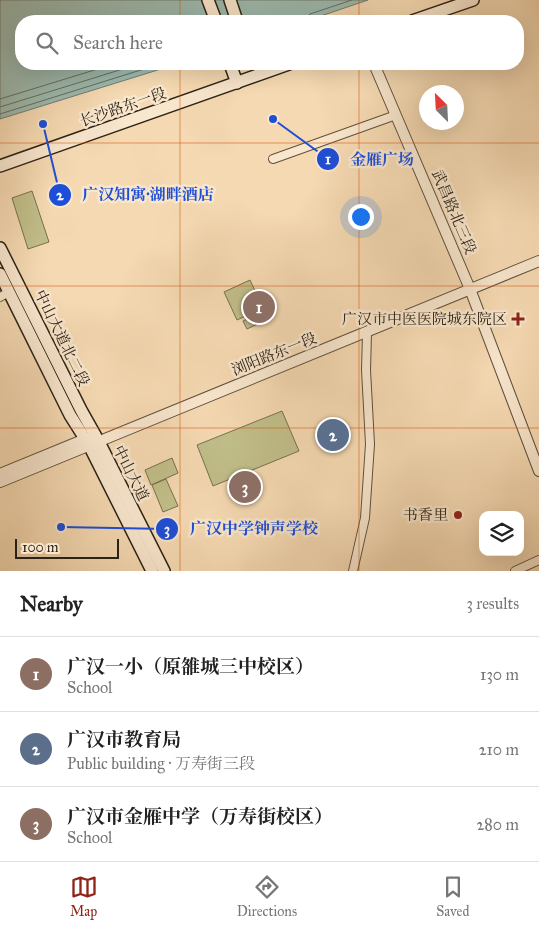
<!DOCTYPE html>
<html lang="en">
<head>
<meta charset="utf-8">
<style>
  :root { --surface:#fff; --page:#f6f6f6; --text:#222; --muted:#767676; --line:#e0e0e0; --accent:#8f2418 }
  body { margin:0; font-family:"IM FELL Great Primer","Noto Serif SC",serif; background:var(--page); color:var(--text) }
  .controls { position:absolute; right:15px; bottom:15px; display:grid; overflow:hidden; border-radius:10px; box-shadow:0 5px 20px #0002 }
  .controls button { width:45px; height:45px; display:grid; place-items:center; padding:0; border:0; border-bottom:1px solid var(--line); background:var(--surface); color:var(--text); font:25px sans-serif }
  .compass { position:absolute; left:419px; top:85px; width:45px; height:45px; border-radius:50%; background:var(--surface); box-shadow:0 5px 20px #0002; rotate:336deg }
  .scale { position:absolute; left:15px; bottom:12px; width:104px; box-sizing:border-box; padding-left:5px; border:2px solid #2d2216; border-top:0; font-size:14px; line-height:18px; white-space:nowrap; color:#2d2216; -webkit-text-stroke:4px #f8e6cd; paint-order:stroke }
  .you { position:absolute; left:360px; top:216px; width:18px; height:18px; margin:-12px; border:4px solid #fff; border-radius:50%; background:#1a73e8; box-shadow:0 0 0 8px #1a73e833 }
  .badge { display:grid; place-items:center; width:32px; height:32px; border-radius:50%; background:var(--accent); color:#fff; font-size:16px; font-weight:700 }
  .pin { position:absolute; translate:-50% -50%; border:2px solid #fff; box-shadow:0 1px 5px #0006 }
  .list { margin:0; padding:0; list-style:none }
  h2 { display:flex; justify-content:space-between; align-items:center; height:65px; margin:0; padding:0 20px; font-size:21px }
  h2 small { font-size:16px; font-weight:400; color:var(--muted) }
  .list li { display:grid; grid-template-columns:32px 1fr auto; gap:15px; align-items:center; box-sizing:border-box; height:75px; padding:0 20px; border-top:1px solid var(--line) }
  .list b { display:block; font-size:19px; white-space:nowrap }
  .list p { margin:0; font-size:16px; white-space:nowrap; color:var(--muted) }
  .list em { font-size:16px; font-style:normal; color:var(--muted) }
  .icon { flex:none; width:28px; height:28px; fill:none; stroke:currentColor; stroke-width:2; stroke-linecap:round; stroke-linejoin:round }
  .map { position:relative; flex:none; width:539px; height:571px; overflow:hidden }
  .search { position:absolute; background:var(--surface); box-shadow:0 5px 20px #0002; left:15px; right:15px; top:15px; height:55px; display:flex; align-items:center; gap:12px; box-sizing:border-box; padding:0 18px; border-radius:20px; color:var(--muted); font-size:19px }
  .sheet { height:290px; background:var(--surface) }
  nav { display:flex; justify-content:space-around; align-items:center; box-sizing:border-box; height:70px; border-top:1px solid var(--line); background:var(--surface); font-size:14px; color:var(--muted) }
  nav a { display:grid; justify-items:center; gap:2px }
  nav .on { color:var(--accent) }
  .map>svg:first-child { display:block }
  .green { fill:#c1be89; stroke:#777050 }
  .water { fill:#9cbaaf; stroke:#707d72 }
  .lines { fill:none; stroke-linecap:round; stroke-linejoin:round }
  .shore { stroke:#646e62; stroke-width:1 }
  .minor-casing { stroke:#5f503d; stroke-width:10 }
  .tertiary-casing { stroke:#5f503d; stroke-width:12 }
  .secondary-casing { stroke:#2d2216; stroke-width:14 }
  .minor { stroke:#f8e6cd; stroke-width:8 }
  .tertiary { stroke:#f8e6cd; stroke-width:10 }
  .secondary { stroke:#f8e6cd; stroke-width:11 }
  .grid { fill:none; stroke:#d5540d; stroke-width:1; stroke-opacity:0.55 }
  .poi-dot { fill:#8f2418; stroke:#f8e6cd; stroke-width:2 }
  .labels { text-anchor:middle; dominant-baseline:central; stroke-width:5; stroke-linejoin:round; paint-order:stroke }
  .street-label { font-size:15px; fill:#2d2216; stroke:#f8e6cd }
  .poi-label { font-size:15px; fill:#2d2216; stroke:#f8e6cd; text-anchor:end }
  .leader { fill:none; stroke:#1d4ed8; stroke-width:2 }
  .callout-dot { fill:#1d4ed8; stroke:#f8e6cd; stroke-width:2 }
  .mark-label { font-size:15px; text-anchor:middle; font-weight:bold; fill:#fff }
  .callout-label { font-size:16px; text-anchor:middle; font-weight:bold; fill:#1d4ed8; stroke:#f8e6cd; stroke-width:5; stroke-linejoin:round; paint-order:stroke }
</style>
</head>
<body>
<div class="map">
<svg width="539" height="571" viewBox="0 0 539 571">
  <rect width="100%" height="100%" fill="#f5d9b2"/>
  <filter id="stains"><feTurbulence type="fractalNoise" baseFrequency=".004" numOctaves="4"/><feColorMatrix values="0 0 0 0 .2 0 0 0 0 .09 0 0 0 0 .02 0 0 0 .5 -.17"/></filter>
  <radialGradient id="worn" r=".72"><stop offset=".6" stop-color="#630" stop-opacity="0"/><stop offset="1" stop-color="#630" stop-opacity=".3"/></radialGradient>
  <g class="green">
    <polygon points="32,191 49,242 28,249 12,198"/>
    <polygon points="250,280 263,308 237,320 224,292"/>
    <polygon points="260,313 264,321 247,329 243,321"/>
    <polygon points="282,411 299,451 213,486 197,445"/>
    <polygon points="172,458 178,473 151,485 145,470"/>
    <polygon points="166,479 178,506 163,512 152,485"/>
  </g>
  <polygon class="water" points="0,0 368,0 306,21 21,21 21,64 177,64 0,119"/>
  <g class="lines">
    <g class="shore">
      <polyline points="307,21 307,17 310,14 352,0"/>
      <polyline points="0,99 114,64"/>
      <polyline points="0,107 139,64"/>
      <polyline points="0,114 160,64"/>
    </g>
    <g class="minor-casing">
      <g id="minor">
        <polyline points="273,159 396,115"/>
        <polyline points="0,297 9,292"/>
        <polyline points="353,571 365,518 370,444 366,370 367,333"/>
        <polyline points="515,571 539,560"/>
      </g>
    </g>
    <g class="tertiary-casing">
      <g id="tertiary">
        <polyline points="374,64 470,289 539,471"/>
        <polyline points="0,474 85,439"/>
        <polyline points="0,482 539,261"/>
      </g>
    </g>
    <g class="secondary-casing">
      <g id="secondary">
        <polyline points="208,0 216,21"/>
        <polyline points="230,0 237,21"/>
        <polyline points="412,21 473,0"/>
        <polyline points="230,64 237,83"/>
        <polyline points="0,166 289,64"/>
        <polyline points="0,248 81,410 99,442 164,571"/>
        <polyline points="0,274 70,415 89,445 152,571"/>
      </g>
    </g>
    <use href="#minor" class="minor"/>
    <use href="#tertiary" class="tertiary"/>
    <use href="#secondary" class="secondary"/>
  </g>
  <path class="grid" d="M180 0V21M359 0V21M180 64V571M359 64V571M0 143H539M0 286H539M0 428H539"/>
  <g class="poi-dot">
    <path d="M515.5 311.5h5v5h5v5h-5v5h-5v-5h-5v-5h5z"/>
    <circle cx="458" cy="515" r="5"/>
  </g>
  <g class="labels">
    <g class="street-label">
      <text transform="translate(123 107) rotate(-19)">长沙路东一段</text>
      <text transform="translate(454 212) rotate(67)">武昌路北三段</text>
      <text transform="translate(62 338) rotate(64)">中山大道北二段</text>
      <text transform="translate(274 354) rotate(-22)">浏阳路东一段</text>
      <text transform="translate(131 473) rotate(63)">中山大道</text>
    </g>
    <g class="poi-label">
      <text x="507" y="319">广汉市中医医院城东院区</text>
      <text x="448" y="515">书香里</text>
    </g>
  </g>
  <path class="leader" d="M273 119L328 159M43 124L60 195M61 527L167 529"/>
  <g class="callout-dot">
    <circle cx="273" cy="119" r="5"/>
    <circle cx="43" cy="124" r="5"/>
    <circle cx="61" cy="527" r="5"/>
    <circle cx="328" cy="159" r="12"/>
    <circle cx="60" cy="195" r="12"/>
    <circle cx="167" cy="529" r="12"/>
  </g>
  <g class="mark-label">
    <text x="328" y="164">1</text>
    <text x="60" y="200">2</text>
    <text x="167" y="534">3</text>
  </g>
  <g class="callout-label">
    <text x="382" y="165">金雁广场</text>
    <text x="148" y="200">广汉知寓·湖畔酒店</text>
    <text x="254" y="534">广汉中学钟声学校</text>
  </g>
  <rect width="100%" height="100%" filter="url(#stains)"/>
  <rect width="100%" height="100%" fill="url(#worn)"/>
</svg>
<div class="controls">
<button><svg class="icon" aria-label="layers" viewBox="0 0 24 24"><path d="M12 4l9 5-9 5-9-5zM3 14l9 5 9-5"/></svg></button>
</div>
<svg class="compass" viewBox="-18 -18 36 36"><path d="M0-13l5 13h-10z" fill="#e53935"/><path d="M0 13l5-13h-10z" fill="#767676"/></svg>
<div class="scale">100 m</div>
<div class="you"></div>
<div class="pin badge" style="left:259px;top:307px;background:#8d6e63">1</div>
<div class="pin badge" style="left:333px;top:435px;background:#5c6f8a">2</div>
<div class="pin badge" style="left:245px;top:487px;background:#8d6e63">3</div>
<div class="search"><svg class="icon" aria-label="search" viewBox="0 0 24 24"><circle cx="10" cy="10" r="6"/><path d="M15 15l6 6"/></svg>Search here</div>
</div>
<section class="sheet">
<h2>Nearby<small>3 results</small></h2>
<ul class="list">
<li><span class="badge" style="background:#8d6e63">1</span><div><b>广汉一小（原雒城三中校区）</b><p>School</p></div><em>130 m</em></li>
<li><span class="badge" style="background:#5c6f8a">2</span><div><b>广汉市教育局</b><p>Public building · 万寿街三段</p></div><em>210 m</em></li>
<li><span class="badge" style="background:#8d6e63">3</span><div><b>广汉市金雁中学（万寿街校区）</b><p>School</p></div><em>280 m</em></li>
</ul>
</section>
<nav>
<a class="on"><svg class="icon" aria-label="map" viewBox="0 0 24 24"><path d="M3 6l6-2 6 2 6-2v14l-6 2-6-2-6 2zM9 4v14M15 6v14"/></svg>Map</a>
<a><svg class="icon" aria-label="directions" viewBox="0 0 24 24"><path d="M12 3l9 9-9 9-9-9zM9 14v-3h6M13 9l2 2-2 2"/></svg>Directions</a>
<a><svg class="icon" aria-label="saved" viewBox="0 0 24 24"><path d="M7 4h10v16l-5-4-5 4z"/></svg>Saved</a>
</nav>
</body>
</html>
